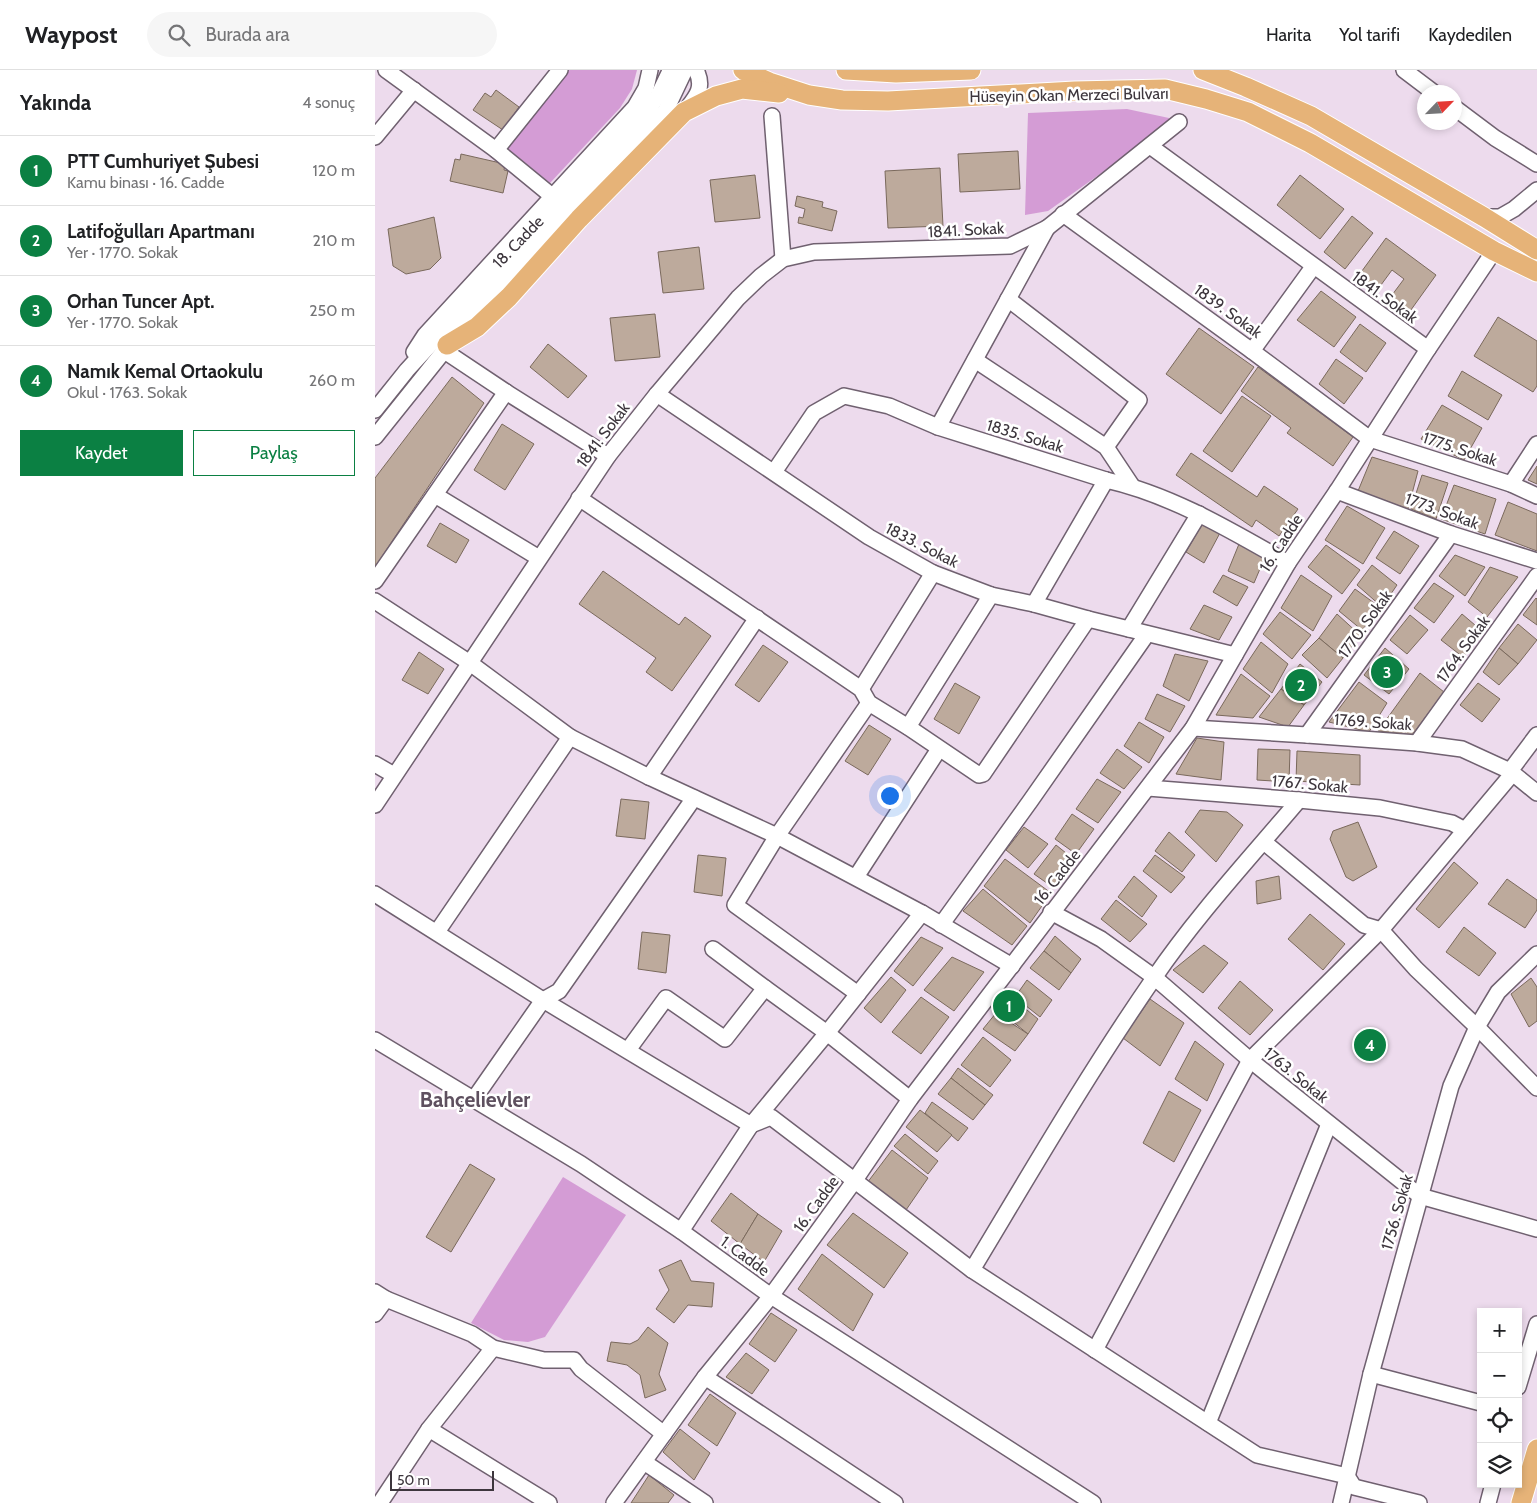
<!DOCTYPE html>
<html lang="tr">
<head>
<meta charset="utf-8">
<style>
  :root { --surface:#fff; --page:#f6f6f6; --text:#202124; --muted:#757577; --line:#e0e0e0; --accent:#0b8043 }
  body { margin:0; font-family:Cabin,sans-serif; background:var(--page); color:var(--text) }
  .controls { position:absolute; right:15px; bottom:15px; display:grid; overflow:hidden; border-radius:0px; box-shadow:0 2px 8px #0003 }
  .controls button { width:45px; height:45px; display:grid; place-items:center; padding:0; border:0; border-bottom:1px solid var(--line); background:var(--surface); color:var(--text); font:25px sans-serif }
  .compass { position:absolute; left:1042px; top:15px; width:45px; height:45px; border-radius:50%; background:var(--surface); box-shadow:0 2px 8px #0003; rotate:65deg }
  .scale { position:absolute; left:15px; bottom:12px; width:104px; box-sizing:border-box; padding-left:5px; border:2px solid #3d363d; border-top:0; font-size:14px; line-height:18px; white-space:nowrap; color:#3d363d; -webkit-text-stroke:4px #fff; paint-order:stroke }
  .you { position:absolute; left:514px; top:725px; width:18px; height:18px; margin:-12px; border:4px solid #fff; border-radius:50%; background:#1a73e8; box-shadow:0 0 0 8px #1a73e833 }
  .badge { display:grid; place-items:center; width:32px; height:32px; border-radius:50%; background:var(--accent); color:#fff; font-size:16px; font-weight:700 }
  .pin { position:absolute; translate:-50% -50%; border:2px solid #fff; box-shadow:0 1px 5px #0006 }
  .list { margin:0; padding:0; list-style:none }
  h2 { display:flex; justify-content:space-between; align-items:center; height:65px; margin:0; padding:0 20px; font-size:21px }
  h2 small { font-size:16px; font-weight:400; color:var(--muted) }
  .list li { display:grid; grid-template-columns:32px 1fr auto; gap:15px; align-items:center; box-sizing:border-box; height:70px; padding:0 20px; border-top:1px solid var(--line) }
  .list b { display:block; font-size:19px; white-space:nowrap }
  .list p { margin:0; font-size:16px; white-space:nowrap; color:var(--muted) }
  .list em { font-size:16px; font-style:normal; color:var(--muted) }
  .actions { display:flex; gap:10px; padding:15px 20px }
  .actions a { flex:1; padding:11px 0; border:1px solid var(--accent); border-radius:0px; text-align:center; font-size:18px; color:var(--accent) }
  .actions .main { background:var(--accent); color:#fff }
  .icon { flex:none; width:28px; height:28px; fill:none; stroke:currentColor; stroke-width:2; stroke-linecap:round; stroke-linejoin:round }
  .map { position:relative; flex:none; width:1162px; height:1433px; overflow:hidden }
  header { display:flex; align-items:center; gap:30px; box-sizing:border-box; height:70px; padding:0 25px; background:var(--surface); border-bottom:1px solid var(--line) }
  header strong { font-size:24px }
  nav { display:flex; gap:28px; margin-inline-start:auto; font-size:18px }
  .search { width:350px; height:45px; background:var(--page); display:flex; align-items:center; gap:12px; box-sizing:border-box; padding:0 18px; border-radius:28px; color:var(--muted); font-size:19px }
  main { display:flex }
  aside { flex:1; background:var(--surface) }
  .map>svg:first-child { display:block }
  .green { fill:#d49cd5 }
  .building { fill:#bdaa9c; stroke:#7a695c }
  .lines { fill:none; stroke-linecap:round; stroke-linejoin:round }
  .minor-casing { stroke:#706170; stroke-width:18 }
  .major-casing { stroke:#fff; stroke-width:21 }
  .minor { stroke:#fff; stroke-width:15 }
  .major { stroke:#e6b378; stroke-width:19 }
  .labels { text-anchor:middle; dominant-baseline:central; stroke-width:5; stroke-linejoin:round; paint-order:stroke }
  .street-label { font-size:16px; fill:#3d363d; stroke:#fff }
  .district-label { font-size:21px; font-weight:bold; fill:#5e505f; stroke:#fff }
</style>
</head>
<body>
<header>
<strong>Waypost</strong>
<div class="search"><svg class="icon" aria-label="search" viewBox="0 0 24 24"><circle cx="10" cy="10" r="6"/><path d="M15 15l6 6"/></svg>Burada ara</div>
<nav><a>Harita</a><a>Yol tarifi</a><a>Kaydedilen</a></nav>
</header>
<main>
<aside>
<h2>Yakında<small>4 sonuç</small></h2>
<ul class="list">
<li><span class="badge">1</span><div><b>PTT Cumhuriyet Şubesi</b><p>Kamu binası · 16. Cadde</p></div><em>120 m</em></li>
<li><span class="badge">2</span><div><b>Latifoğulları Apartmanı</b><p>Yer · 1770. Sokak</p></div><em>210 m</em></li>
<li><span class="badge">3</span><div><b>Orhan Tuncer Apt.</b><p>Yer · 1770. Sokak</p></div><em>250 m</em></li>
<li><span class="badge">4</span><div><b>Namık Kemal Ortaokulu</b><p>Okul · 1763. Sokak</p></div><em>260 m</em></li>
</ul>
<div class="actions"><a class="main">Kaydet</a><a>Paylaş</a></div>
</aside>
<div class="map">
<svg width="1162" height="1433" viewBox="0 0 1162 1433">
  <rect width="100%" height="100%" fill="#eddbed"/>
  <g class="green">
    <polygon points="192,0 262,0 257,19 245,38 175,113 132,78"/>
    <polygon points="752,39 794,48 794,55 673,141 650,145 653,43"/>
    <polygon points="188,1107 251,1145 170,1267 153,1272 129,1270 96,1253"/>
  </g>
  <g class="building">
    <polygon points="121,20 144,37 128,60 98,40 110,23 116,27"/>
    <polygon points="643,81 645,119 585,122 583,84"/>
    <polygon points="86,84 130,94 129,100 133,101 128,123 75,111 80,89 85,90"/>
    <polygon points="565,98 568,156 513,158 510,101"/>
    <polygon points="380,105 385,148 340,152 335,110"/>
    <polygon points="925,105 969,139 945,169 902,135"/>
    <polygon points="422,126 448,132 447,137 462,141 457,161 423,153 424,147 428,148 430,139 420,136"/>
    <polygon points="977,146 998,163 970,199 949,182"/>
    <polygon points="59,147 66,188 55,199 31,204 18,196 13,159"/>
    <polygon points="1011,168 1061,205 1033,244 1014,229 1029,209 1017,200 1003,219 984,205"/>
    <polygon points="324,177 329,219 288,223 283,182"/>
    <polygon points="946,221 981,247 959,277 922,250"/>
    <polygon points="280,244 285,287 240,291 235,248"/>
    <polygon points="1123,247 1162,271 1162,316 1158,322 1099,286"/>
    <polygon points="985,254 1011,273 991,302 965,282"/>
    <polygon points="824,258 879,297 846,344 791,304"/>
    <polygon points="173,274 212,306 193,328 155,297"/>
    <polygon points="961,289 988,308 969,334 944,314"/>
    <polygon points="883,297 978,367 958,396 912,363 916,358 866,321"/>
    <polygon points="1087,301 1127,325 1113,350 1073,326"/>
    <polygon points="77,307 109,333 0,497 0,408"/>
    <polygon points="867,326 896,346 857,402 828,381"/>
    <polygon points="1067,335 1107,358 1089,390 1046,369"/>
    <polygon points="127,354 159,374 130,420 99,400"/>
    <polygon points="816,383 882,427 889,416 923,439 904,466 881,450 877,457 801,405"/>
    <polygon points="997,387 1043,401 1033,439 983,421"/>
    <polygon points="1162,396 1162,414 1153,410"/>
    <polygon points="1047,405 1073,413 1061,449 1036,439"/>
    <polygon points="1079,415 1121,429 1110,464 1066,449"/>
    <polygon points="1133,432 1162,444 1162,481 1120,465"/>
    <polygon points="972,436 1010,458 988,494 950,470"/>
    <polygon points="829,451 846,461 829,493 811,482"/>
    <polygon points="65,453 94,470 81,493 52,476"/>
    <polygon points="1019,461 1044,476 1025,504 1001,488"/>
    <polygon points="864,474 890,487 879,513 853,501"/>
    <polygon points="951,475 985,500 967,524 933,497"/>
    <polygon points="1080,485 1110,497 1090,526 1064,506"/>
    <polygon points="997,495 1022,515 1007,537 982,515"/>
    <polygon points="1115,497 1143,507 1112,547 1093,532"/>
    <polygon points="228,501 304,555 310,547 336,566 297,621 271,602 281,588 204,534"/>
    <polygon points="848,505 873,517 862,536 838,522"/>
    <polygon points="926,505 957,526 938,561 906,538"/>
    <polygon points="1059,513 1079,526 1059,553 1039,538"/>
    <polygon points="980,519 1006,538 987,560 964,541"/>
    <polygon points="1161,528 1162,529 1162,555 1148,545"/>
    <polygon points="829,535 857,547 844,570 815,559"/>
    <polygon points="905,542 936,565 917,589 888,564"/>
    <polygon points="962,544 985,565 968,588 944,568"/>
    <polygon points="1087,544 1107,561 1088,587 1066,570"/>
    <polygon points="1035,545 1053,560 1032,584 1015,570"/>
    <polygon points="1143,554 1162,570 1143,594 1124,578"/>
    <polygon points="944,568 968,588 952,608 927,585"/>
    <polygon points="886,572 913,594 897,623 868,599"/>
    <polygon points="388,575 413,592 384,632 360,615"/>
    <polygon points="1010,578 1034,599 1014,624 989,605"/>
    <polygon points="1124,578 1143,594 1124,615 1108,602"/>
    <polygon points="44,582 69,599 53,624 27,610"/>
    <polygon points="800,584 833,591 814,631 788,616"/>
    <polygon points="925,594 947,612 929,635 906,619"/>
    <polygon points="1045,603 1069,622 1037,665 1003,661"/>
    <polygon points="866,604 895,626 878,648 841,645"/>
    <polygon points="984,612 1012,633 994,662 954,652"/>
    <polygon points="580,613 605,627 584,664 559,649"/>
    <polygon points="1103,613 1125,629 1107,652 1085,635"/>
    <polygon points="906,619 929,635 913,657 884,647"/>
    <polygon points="782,624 810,636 795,662 770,649"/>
    <polygon points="764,652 789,667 774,693 749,676"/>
    <polygon points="494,655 516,669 493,705 470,691"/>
    <polygon points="822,668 849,672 846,710 801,704"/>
    <polygon points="742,679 767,697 749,719 725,703"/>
    <polygon points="883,679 915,680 914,712 882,710"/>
    <polygon points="922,681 985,685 985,715 921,711"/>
    <polygon points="722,709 746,722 723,753 701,739"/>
    <polygon points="246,729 274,732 270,769 241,766"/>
    <polygon points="825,740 852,742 868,755 841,792 810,762"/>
    <polygon points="697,744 719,759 701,784 680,769"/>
    <polygon points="983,752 1002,797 978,811 971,807 955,769 958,761"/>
    <polygon points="649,757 673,774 653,798 631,780"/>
    <polygon points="794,762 820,785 807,802 780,781"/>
    <polygon points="681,775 701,791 679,818 659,804"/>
    <polygon points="323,785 351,788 347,826 319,822"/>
    <polygon points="780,785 810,807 796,823 768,801"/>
    <polygon points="630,789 676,823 655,853 609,816"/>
    <polygon points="1079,792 1103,813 1064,858 1041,839"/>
    <polygon points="759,806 782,826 767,847 743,827"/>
    <polygon points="904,806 906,829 882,834 881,811"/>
    <polygon points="1132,809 1162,830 1162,840 1150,858 1113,834"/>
    <polygon points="608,819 652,856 637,875 588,841"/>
    <polygon points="741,830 772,854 755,872 726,849"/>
    <polygon points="935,844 970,874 948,900 913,869"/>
    <polygon points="1089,857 1121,883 1104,906 1071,882"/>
    <polygon points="267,862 295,865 291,903 263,899"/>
    <polygon points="680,866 706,889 696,903 669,881"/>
    <polygon points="546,867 568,878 538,916 519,901"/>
    <polygon points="829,875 853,893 828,923 798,900"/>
    <polygon points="669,881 696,903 684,920 655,898"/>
    <polygon points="577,887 609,902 579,941 549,920"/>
    <polygon points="516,907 531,920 506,953 489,938"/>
    <polygon points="1156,908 1162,917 1162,951 1154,957 1136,924"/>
    <polygon points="652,910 677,930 665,947 640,927"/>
    <polygon points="865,911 898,940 875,965 843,938"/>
    <polygon points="546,927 574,947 546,984 517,962"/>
    <polygon points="636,927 663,949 653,964 626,942"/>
    <polygon points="775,929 809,953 785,996 748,968"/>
    <polygon points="621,943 653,964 640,981 608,959"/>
    <polygon points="608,967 636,990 615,1017 586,995"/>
    <polygon points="820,971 849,994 832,1031 800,1009"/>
    <polygon points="583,998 618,1025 610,1035 576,1008"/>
    <polygon points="576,1008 610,1035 598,1050 563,1024"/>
    <polygon points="794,1021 826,1040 799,1092 768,1073"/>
    <polygon points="557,1032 593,1058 583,1071 550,1043"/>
    <polygon points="545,1040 577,1065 562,1082 531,1057"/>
    <polygon points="530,1064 563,1091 553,1104 519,1076"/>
    <polygon points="517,1080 553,1108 531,1140 492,1113"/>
    <polygon points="95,1094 120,1109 76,1182 51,1167"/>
    <polygon points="356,1123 383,1144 365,1174 336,1151"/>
    <polygon points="478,1143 533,1183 509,1218 452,1175"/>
    <polygon points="383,1144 407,1161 389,1192 365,1174"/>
    <polygon points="447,1184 498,1224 478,1261 423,1219"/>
    <polygon points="306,1190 316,1211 339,1213 337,1237 313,1235 299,1253 281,1239 294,1220 284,1200"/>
    <polygon points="396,1243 422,1260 400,1292 374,1274"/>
    <polygon points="273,1257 293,1273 284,1304 291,1320 270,1328 265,1305 252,1295 232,1291 236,1272 255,1274 263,1270"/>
    <polygon points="371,1283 394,1300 377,1324 351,1307"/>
    <polygon points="335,1324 361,1343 342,1376 313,1355"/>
    <polygon points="305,1359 335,1383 319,1410 288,1382"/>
    <polygon points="274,1405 299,1425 293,1433 256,1433"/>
  </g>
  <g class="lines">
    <g class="minor-casing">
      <g id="minor">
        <polyline points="11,0 121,80 177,126"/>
        <polyline points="1029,0 1058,22"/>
        <polyline points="1080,38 1120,68 1162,94"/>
        <path d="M310 41C321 27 330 18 321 0"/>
        <polyline points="397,46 408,189"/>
        <polyline points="0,67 39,20"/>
        <polyline points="775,76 1053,279"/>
        <polyline points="121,80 185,0"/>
        <polyline points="688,144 877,281 995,369 1136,414 1162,426"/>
        <polyline points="1109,147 1125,147 1139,139 1162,120"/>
        <polyline points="633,229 764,330 731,377"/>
        <polyline points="68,280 131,322 233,386"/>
        <polyline points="877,281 938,197"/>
        <polyline points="39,282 50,265 260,37 271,18 275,0"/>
        <polyline points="600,290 731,377 757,416"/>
        <polyline points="282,324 494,467 558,503 616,525 659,534 713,549 860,585"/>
        <polyline points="0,340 32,300 112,213 187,136 263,54 283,26 295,1"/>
        <polyline points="563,357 672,158"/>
        <polyline points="0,367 97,246 249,89 291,40 309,2"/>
        <path d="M399 402 439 343 469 326 514 336 563 357 731 410C797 425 855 460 913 493"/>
        <polyline points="1136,414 1162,374"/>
        <polyline points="962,421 1076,464 1162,491"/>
        <polyline points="60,425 164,488"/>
        <polyline points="204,428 486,619 494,633 533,657 604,705 608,704 713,549"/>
        <polyline points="0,511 131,322"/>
        <polyline points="0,531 95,593 195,667 274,707 402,766 547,843 637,896"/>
        <polyline points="659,534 731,410"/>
        <polyline points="754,559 824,444"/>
        <polyline points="486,619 558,503"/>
        <polyline points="533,657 616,525"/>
        <polyline points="818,658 932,665 1042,673 1087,679 1135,701 1162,723"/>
        <polyline points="932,665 1076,464"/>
        <polyline points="1042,673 1162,506"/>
        <polyline points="0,694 19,705"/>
        <polyline points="1135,701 1162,665"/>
        <polyline points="274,707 382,548"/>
        <polyline points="773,718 924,730 1005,738 1077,753 1090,760"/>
        <polyline points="0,735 233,386 282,324 363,228 386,206 408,189 439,182 635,176 672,158 804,52"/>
        <polyline points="889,772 989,855 1006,860 1041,899 1102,957 1162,1018"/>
        <polyline points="481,807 564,679"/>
        <polyline points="0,824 168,930 376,1055 396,1047 597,1200 882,1385 972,1406 979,1417 1044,1433"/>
        <polyline points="676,842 726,869 779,907 875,990 1045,1126 1162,1159"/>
        <polyline points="566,855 656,730 772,564"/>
        <polyline points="62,862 195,667"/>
        <polyline points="338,879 390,918 452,963 535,1029"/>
        <polyline points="483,924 360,835 402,766 494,633"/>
        <polyline points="0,970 206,1094 306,1161 396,1226 718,1433"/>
        <polyline points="253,980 291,928 350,969 390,918"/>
        <polyline points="99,1029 168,930 184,921 319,728"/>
        <polyline points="306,1161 376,1055 452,963 547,843"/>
        <path d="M597 1200C656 1102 714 1002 779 908 822 845 875 788 924 730"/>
        <polyline points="0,1222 11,1229 97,1264 118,1278 169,1290 199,1290 206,1299 289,1364"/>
        <polyline points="0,1244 11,1229"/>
        <polyline points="720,1280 875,990 1006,860 1138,703"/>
        <polyline points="996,1304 1106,1333"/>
        <polyline points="330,1307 520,1433"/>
        <polyline points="1143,1317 1162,1254"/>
        <polyline points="833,1353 954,1054"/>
        <polyline points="54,1359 174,1433"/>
        <polyline points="269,1392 330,1433"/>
        <polyline points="5,1433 54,1359 118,1278"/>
        <polyline points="239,1433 330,1307 396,1226 480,1110 535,1029 818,658 913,493 962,421 1053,279 1119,181"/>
        <polyline points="966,1433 996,1304 1076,1016 1102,957 1123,922 1162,884"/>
        <polyline points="1113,1433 1118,1414"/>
      </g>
    </g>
    <g class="major-casing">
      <g id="major">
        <polyline points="368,0 394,12 434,25 467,30 513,31 700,21 790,19 831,29 873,42 935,73 1119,181 1162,202"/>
        <polyline points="471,0 521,3 596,0"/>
        <polyline points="828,0 871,17 936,46 1109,147 1162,180"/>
        <polyline points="72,275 102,257 134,227 204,149 309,42 341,26 367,19 404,23"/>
        <polyline points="1146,1433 1162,1379"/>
      </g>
    </g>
    <use href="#minor" class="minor"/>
    <use href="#major" class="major"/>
  </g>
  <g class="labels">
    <g class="street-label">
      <text transform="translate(694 25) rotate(-1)">Hüseyin Okan Merzeci Bulvarı</text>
      <text transform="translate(591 160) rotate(-3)">1841. Sokak</text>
      <text transform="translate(143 172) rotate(-46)">18. Cadde</text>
      <text transform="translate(1010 227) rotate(36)">1841. Sokak</text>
      <text transform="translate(853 241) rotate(36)">1839. Sokak</text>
      <text transform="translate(228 365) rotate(-53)">1841. Sokak</text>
      <text transform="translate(650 366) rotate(17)">1835. Sokak</text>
      <text transform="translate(1085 379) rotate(18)">1775. Sokak</text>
      <text transform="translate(1067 441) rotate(20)">1773. Sokak</text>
      <text transform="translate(906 473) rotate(-57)">16. Cadde</text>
      <text transform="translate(547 475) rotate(27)">1833. Sokak</text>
      <text transform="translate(990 554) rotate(-54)">1770. Sokak</text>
      <text transform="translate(1088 579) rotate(-54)">1764. Sokak</text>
      <text transform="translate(998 652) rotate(4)">1769. Sokak</text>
      <text transform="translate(935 714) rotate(5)">1767. Sokak</text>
      <text transform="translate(682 807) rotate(-52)">16. Cadde</text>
      <text transform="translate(921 1005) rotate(39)">1763. Sokak</text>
      <text transform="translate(441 1134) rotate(-54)">16. Cadde</text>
      <text transform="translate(1022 1142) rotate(-74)">1756. Sokak</text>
      <text transform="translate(370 1186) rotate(36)">1. Cadde</text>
    </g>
    <g class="district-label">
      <text x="100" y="1029">Bahçelievler</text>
    </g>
  </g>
</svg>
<div class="controls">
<button>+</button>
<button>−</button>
<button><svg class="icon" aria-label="locate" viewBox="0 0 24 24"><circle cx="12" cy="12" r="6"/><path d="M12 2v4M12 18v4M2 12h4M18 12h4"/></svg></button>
<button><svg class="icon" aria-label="layers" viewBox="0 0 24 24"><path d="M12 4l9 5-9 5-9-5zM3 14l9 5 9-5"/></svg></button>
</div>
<svg class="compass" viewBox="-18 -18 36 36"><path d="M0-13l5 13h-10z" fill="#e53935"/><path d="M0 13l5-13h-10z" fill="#757577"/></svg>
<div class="scale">50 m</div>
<div class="you"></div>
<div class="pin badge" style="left:634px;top:936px">1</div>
<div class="pin badge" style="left:926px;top:615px">2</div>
<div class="pin badge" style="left:1012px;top:602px">3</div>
<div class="pin badge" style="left:995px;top:975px">4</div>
</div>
</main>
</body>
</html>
